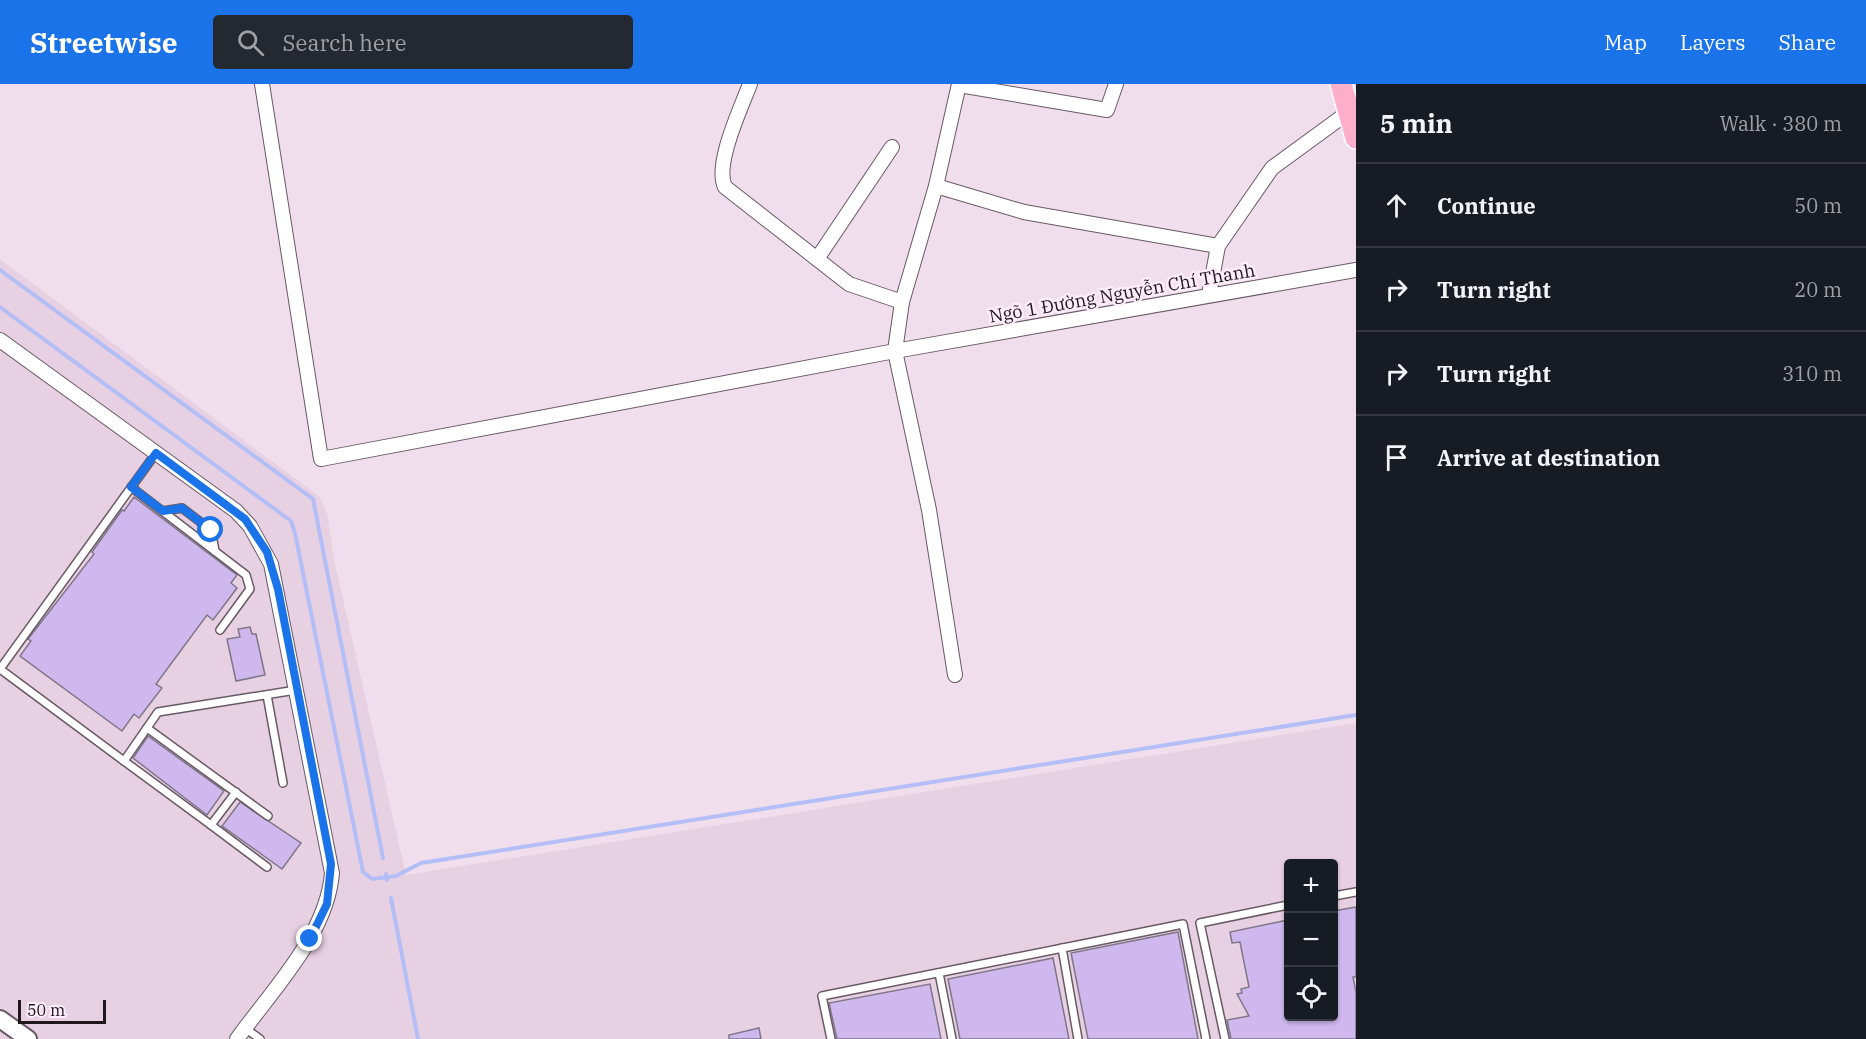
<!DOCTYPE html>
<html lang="en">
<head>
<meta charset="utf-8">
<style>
  :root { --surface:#171b24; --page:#242831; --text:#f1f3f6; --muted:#9ea1a6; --line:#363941; --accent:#1a73e8 }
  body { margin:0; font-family:"IBM Plex Serif",serif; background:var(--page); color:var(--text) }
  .controls { position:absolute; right:18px; bottom:18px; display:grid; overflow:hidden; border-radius:6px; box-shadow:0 2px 4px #0004 }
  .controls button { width:54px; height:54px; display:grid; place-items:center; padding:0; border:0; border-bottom:2px solid var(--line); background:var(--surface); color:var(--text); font:30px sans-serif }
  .scale { position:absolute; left:18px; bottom:15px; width:88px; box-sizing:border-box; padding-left:6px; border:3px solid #1e181d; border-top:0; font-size:16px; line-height:21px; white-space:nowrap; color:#1e181d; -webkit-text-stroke:4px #fdecfa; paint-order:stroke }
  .stop { position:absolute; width:18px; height:18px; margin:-14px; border:4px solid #1a73e8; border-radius:50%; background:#fff }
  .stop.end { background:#1a73e8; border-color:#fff; box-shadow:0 2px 6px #0008 }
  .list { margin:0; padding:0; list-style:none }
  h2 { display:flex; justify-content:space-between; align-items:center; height:78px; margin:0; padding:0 24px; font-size:26px }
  h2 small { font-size:20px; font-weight:400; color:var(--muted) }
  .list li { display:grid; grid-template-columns:39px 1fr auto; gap:18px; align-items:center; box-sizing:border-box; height:84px; padding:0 24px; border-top:2px solid var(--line) }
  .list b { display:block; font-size:22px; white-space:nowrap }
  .list em { font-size:20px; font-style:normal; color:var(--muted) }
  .icon { flex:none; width:33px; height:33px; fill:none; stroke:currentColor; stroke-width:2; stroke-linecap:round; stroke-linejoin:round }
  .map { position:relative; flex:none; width:1356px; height:955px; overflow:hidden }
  header { display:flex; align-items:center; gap:36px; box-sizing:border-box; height:84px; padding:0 30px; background:var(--accent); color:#fff }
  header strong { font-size:28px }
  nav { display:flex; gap:33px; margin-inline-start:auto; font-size:21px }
  .search { width:420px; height:54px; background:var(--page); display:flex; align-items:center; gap:15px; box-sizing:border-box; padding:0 21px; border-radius:6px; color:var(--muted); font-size:22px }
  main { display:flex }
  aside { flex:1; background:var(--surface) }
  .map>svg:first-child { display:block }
  .built { fill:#e8d0e3; fill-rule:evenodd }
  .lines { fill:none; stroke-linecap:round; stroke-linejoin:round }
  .stream { stroke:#b4bef6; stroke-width:4 }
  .building { fill:#cfb8ee; stroke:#7e7788; stroke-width:1.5 }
  .service-casing { stroke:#685965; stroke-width:10 }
  .minor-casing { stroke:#685965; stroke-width:16 }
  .tertiary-casing { stroke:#685965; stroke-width:20 }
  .primary-casing { stroke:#fff; stroke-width:24 }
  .service { stroke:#fff; stroke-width:7 }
  .minor { stroke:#fff; stroke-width:14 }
  .tertiary { stroke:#fff; stroke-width:16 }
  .primary { stroke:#fdaec8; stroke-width:21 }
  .route { stroke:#1a73e8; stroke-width:8 }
  .labels { text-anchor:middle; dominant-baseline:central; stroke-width:5; stroke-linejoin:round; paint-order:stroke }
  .street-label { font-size:18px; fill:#1e181d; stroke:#fdecfa }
</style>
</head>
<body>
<header>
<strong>Streetwise</strong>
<div class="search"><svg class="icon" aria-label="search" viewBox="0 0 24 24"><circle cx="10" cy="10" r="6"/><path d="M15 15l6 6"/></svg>Search here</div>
<nav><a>Map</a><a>Layers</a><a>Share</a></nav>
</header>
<main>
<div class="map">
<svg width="1356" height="955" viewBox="0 0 1356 955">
  <rect width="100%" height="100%" fill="#f0deec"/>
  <path class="built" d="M0 175 320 413 327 429 335 480 406 791 1356 639V955H0ZM1288 780H1334V932H1288Z"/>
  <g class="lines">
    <g class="stream">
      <polyline points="0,186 313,415 383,774"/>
      <polyline points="0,223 291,437 295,449 363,788 372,795 396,792 421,779 1356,631"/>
      <polyline points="386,790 387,796"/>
      <polyline points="391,814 418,955"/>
    </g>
  </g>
  <g class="building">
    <polygon points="134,413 237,491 231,499 237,504 213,536 207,531 156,600 162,604 139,634 134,630 122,647 20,572 31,557 28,555 94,470 92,468 122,426 124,427"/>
    <polygon points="250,543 252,550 256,550 265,591 236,597 227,555 240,553 238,545"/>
    <polygon points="148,652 224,707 207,731 133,674"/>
    <polygon points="240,718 301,759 282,785 222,742"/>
    <polygon points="1356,823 1356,893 1353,893 1356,908 1356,955 1231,955 1227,936 1249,932 1237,910 1242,909 1241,905 1249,903 1240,858 1232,859 1230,848 1288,836 1288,933 1334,933 1334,827"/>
    <polygon points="1178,848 1198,955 1088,955 1071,869"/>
    <polygon points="1053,874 1069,955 960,955 948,895"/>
    <polygon points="930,900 941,955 837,955 829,919"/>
    <polygon points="759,944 761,955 729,955 729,951"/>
  </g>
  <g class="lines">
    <g class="service-casing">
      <g id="service">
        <polyline points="131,403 246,491 250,505 220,546"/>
        <polyline points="163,427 182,424 211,446 215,467"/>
        <polyline points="0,585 124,677 158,628 296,606"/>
        <polyline points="0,585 156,369"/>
        <polyline points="267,611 283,699"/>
        <polyline points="147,644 268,732"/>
        <polyline points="124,677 211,741"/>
        <polyline points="236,708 211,741 267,783"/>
        <polyline points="1334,812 1356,808"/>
        <polyline points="1062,864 1078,955"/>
        <polyline points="939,889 952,955"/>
        <polyline points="245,944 260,955"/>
        <polyline points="831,955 822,912 1183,840 1206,955"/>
        <polyline points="1225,955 1200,839 1288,821"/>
      </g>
    </g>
    <g class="minor-casing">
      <g id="minor">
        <polyline points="262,0 321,375 895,267 1356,186"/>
        <path d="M750 0C741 24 714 81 725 103L849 200 902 218"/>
        <polyline points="959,1 1107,26 1116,0"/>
        <polyline points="936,102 1024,128 1218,162"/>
        <polyline points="817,175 892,63"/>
        <polyline points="1209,211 1218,162 1272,84 1350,27"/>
        <path d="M0 256 236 427 250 442 271 480 332 789C327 851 272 906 237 955"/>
        <polyline points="955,591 929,426 895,267 902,218 936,102 959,0"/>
      </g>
    </g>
    <g class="tertiary-casing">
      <polyline id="tertiary" points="0,935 28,955"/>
    </g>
    <g class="primary-casing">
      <polyline id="primary" points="1341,0 1356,54"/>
    </g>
    <use href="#service" class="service"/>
    <use href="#minor" class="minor"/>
    <use href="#tertiary" class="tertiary"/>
    <use href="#primary" class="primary"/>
  </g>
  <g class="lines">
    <polyline class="route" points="211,446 182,424 163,427 131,403 156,369 245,435 267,468 278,505 331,780 327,820 310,855"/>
  </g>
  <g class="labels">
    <g class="street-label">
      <text transform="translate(1122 209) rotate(-10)">Ngõ 1 Đường Nguyễn Chí Thanh</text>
    </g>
  </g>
</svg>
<div class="controls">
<button>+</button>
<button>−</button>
<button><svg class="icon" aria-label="locate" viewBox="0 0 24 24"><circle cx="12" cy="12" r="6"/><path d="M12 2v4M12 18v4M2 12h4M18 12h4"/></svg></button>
</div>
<div class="scale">50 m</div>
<div class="stop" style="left:211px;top:446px"></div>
<div class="stop end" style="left:310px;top:855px"></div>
</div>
<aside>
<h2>5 min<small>Walk · 380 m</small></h2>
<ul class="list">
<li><svg class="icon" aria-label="ahead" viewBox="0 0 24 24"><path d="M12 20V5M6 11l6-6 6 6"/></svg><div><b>Continue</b></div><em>50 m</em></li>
<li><svg class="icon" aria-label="right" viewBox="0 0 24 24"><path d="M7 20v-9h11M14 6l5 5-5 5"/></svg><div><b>Turn right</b></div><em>20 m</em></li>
<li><svg class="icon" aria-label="right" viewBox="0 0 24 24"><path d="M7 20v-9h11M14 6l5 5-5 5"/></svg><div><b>Turn right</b></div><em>310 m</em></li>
<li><svg class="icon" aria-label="arrive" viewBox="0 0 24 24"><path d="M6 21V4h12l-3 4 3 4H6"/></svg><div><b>Arrive at destination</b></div></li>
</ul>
</aside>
</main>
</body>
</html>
